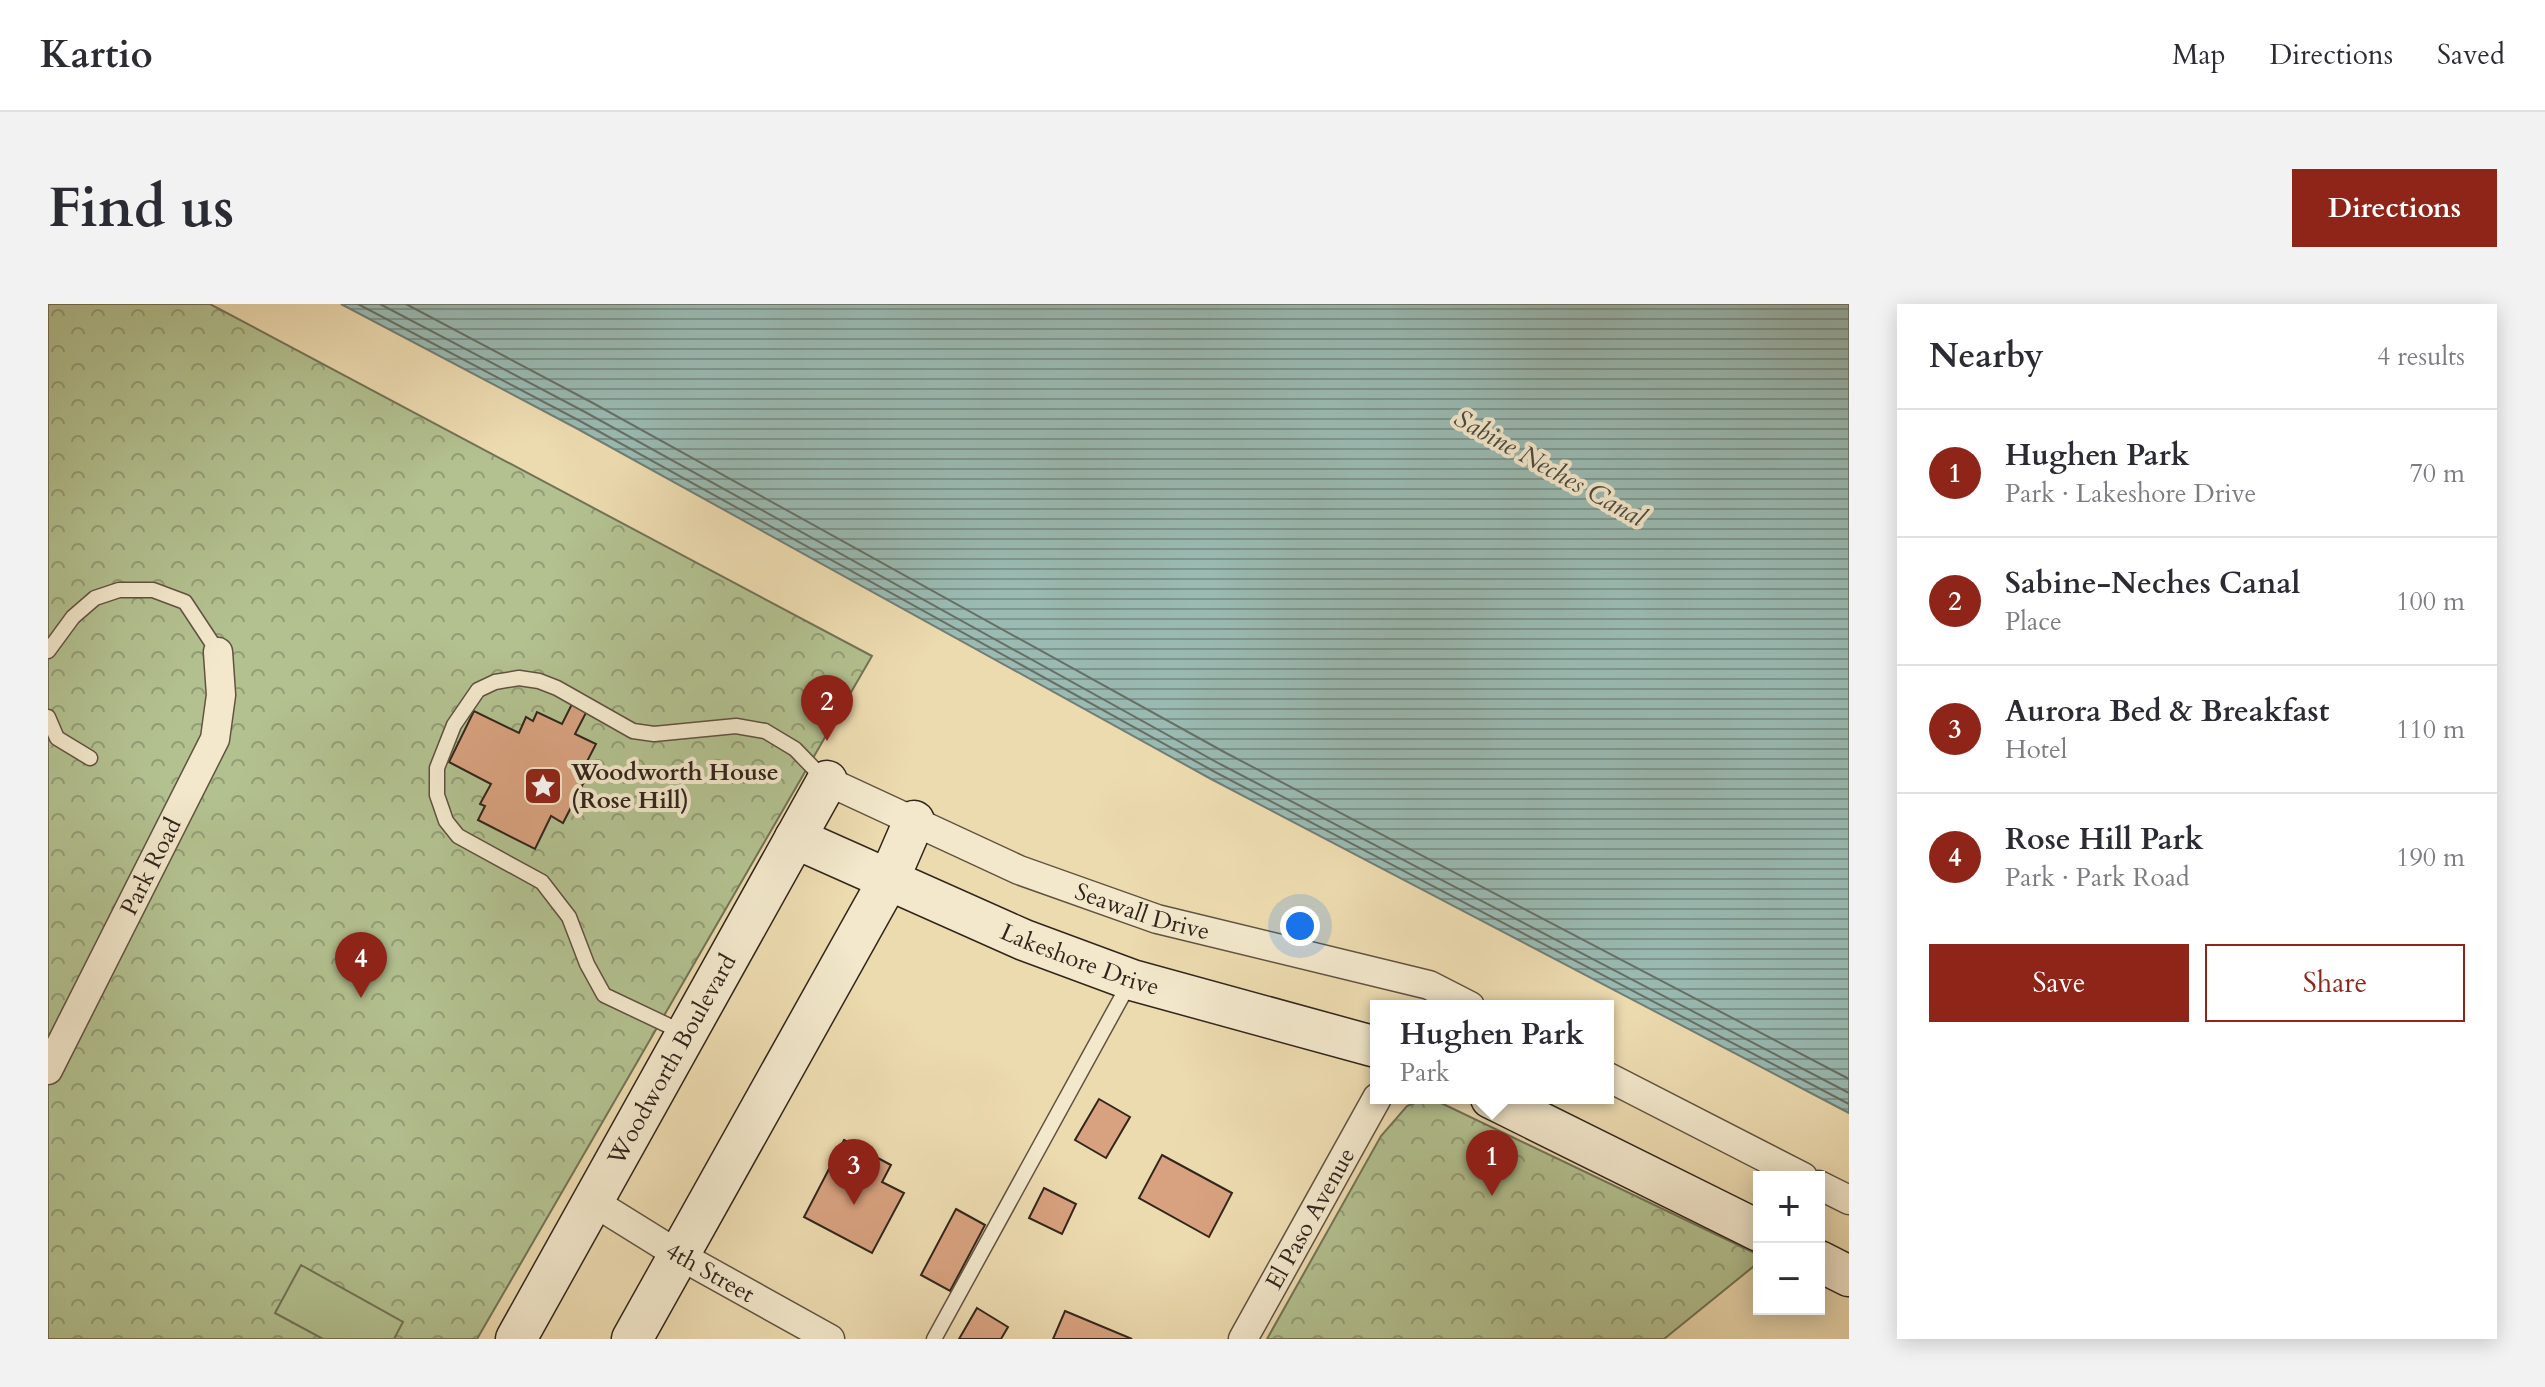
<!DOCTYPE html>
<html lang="en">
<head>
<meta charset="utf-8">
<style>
  :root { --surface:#fff; --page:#f2f2f3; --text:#2b2b33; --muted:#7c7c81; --line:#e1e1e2; --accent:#8f2418 }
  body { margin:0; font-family:Cardo,serif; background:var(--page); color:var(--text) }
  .controls { position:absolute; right:24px; bottom:24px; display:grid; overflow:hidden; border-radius:0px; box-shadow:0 4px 20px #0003 }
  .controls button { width:72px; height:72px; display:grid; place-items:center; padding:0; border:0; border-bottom:2px solid var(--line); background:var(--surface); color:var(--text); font:40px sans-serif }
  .you { position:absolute; left:1252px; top:622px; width:28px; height:28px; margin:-20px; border:6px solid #fff; border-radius:50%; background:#1a73e8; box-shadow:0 0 0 12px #1a73e833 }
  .badge { display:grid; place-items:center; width:52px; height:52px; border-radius:50%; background:var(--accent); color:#fff; font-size:26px; font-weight:700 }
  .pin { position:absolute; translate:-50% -66px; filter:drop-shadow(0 2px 4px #0008) }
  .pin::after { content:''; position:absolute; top:42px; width:28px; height:24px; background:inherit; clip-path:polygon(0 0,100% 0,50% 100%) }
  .popup { position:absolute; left:1322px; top:696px; width:244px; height:104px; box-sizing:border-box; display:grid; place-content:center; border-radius:0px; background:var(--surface); filter:drop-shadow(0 2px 6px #0005); font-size:26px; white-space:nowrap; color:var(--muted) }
  .popup b { font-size:30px; color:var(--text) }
  .popup::after { content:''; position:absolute; left:50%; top:100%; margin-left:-16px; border:16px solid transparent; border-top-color:var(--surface) }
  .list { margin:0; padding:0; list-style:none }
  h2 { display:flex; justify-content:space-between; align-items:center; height:104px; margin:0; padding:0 32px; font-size:34px }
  h2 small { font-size:26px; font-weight:400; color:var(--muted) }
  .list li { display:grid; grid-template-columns:52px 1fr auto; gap:24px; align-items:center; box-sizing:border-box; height:128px; padding:0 32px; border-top:2px solid var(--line) }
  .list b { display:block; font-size:30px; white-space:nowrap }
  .list p { margin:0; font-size:26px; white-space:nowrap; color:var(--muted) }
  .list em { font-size:26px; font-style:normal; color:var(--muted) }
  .actions { display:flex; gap:16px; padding:24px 32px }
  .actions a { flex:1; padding:18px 0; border:2px solid var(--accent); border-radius:0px; text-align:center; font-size:28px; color:var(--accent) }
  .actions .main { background:var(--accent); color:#fff }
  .map { position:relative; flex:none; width:1801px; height:1035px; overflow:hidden; border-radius:0px }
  header { display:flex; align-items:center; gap:48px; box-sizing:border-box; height:112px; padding:0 40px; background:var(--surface); border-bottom:2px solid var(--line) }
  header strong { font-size:38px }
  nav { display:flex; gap:44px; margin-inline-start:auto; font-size:28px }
  .intro { display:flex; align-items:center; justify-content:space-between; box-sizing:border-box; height:192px; padding:0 48px }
  h1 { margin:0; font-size:56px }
  .button { padding:20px 36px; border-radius:0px; background:var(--accent); color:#fff; font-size:28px; font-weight:700 }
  main { display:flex; gap:48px; padding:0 48px }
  aside { flex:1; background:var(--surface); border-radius:0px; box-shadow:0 4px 20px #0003 }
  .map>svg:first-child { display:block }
  .forest { fill:url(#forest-crowns); stroke:#727356; stroke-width:2 }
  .garden { fill:#b3c190; stroke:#727356; stroke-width:2 }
  .water { fill:url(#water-rules); stroke:#707e76; stroke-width:2 }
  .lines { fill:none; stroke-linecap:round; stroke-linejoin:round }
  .shore { stroke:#667067; stroke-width:2 }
  .building { fill:#d8a17f; stroke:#32251c; stroke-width:2 }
  .lane-casing { stroke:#615241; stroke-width:17 }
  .street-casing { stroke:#615241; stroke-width:31 }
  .secondary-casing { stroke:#32251c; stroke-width:43 }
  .lane { stroke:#f3e8cc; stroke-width:14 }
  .street { stroke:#f3e8cc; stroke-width:28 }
  .secondary { stroke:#f3e8cc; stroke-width:40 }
  .labels { text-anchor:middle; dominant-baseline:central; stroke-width:8; stroke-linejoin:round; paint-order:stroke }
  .poi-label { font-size:24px; font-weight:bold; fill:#32251c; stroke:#f3e8cc; text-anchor:start }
  .street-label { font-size:24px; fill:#32251c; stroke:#f3e8cc }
  .water-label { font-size:26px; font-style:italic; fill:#4c4a42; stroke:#f3e8cc }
</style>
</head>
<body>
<header>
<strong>Kartio</strong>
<nav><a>Map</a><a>Directions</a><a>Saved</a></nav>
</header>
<div class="intro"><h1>Find us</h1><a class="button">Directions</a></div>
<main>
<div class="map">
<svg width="1801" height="1035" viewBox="0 0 1801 1035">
  <defs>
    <pattern id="forest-crowns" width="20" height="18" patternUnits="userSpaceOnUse" patternTransform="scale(2)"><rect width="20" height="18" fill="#b3c190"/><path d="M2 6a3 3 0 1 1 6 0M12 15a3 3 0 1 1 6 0" fill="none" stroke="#929d75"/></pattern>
    <pattern id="water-rules" width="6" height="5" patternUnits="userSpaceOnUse" patternTransform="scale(2)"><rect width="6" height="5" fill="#9abab2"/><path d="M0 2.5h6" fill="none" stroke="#7e9790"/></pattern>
  </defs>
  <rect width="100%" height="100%" fill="#eddbb0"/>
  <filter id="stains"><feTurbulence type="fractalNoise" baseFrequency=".0025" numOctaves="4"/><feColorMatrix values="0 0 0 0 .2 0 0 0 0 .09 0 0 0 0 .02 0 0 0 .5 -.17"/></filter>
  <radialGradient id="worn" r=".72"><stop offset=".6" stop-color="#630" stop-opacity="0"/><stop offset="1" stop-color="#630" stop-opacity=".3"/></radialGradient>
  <g class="forest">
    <polygon points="0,0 162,0 824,352 429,1035 0,1035"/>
    <polygon points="1376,795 1391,798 1711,951 1711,958 1616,1035 1219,1035 1333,832 1359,802"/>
  </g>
  <polygon class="garden" points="253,961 355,1018 346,1035 275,1035 227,1009"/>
  <polygon class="water" points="293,0 1801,0 1801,809 1163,475 528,124"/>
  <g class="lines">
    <g class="shore">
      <polyline points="310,0 532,117 1167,468 1801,800"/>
      <polyline points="332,0 537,108 1172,460 1801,789"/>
      <polyline points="358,0 543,98 1178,449 1801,775"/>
    </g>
  </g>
  <g class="building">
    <polygon points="529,390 544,397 527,430 548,440 530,475 536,478 515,519 503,512 487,545 430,516 437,502 432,500 443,480 401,458 426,407 471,429 478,413 485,417 489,408 514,420"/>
    <polygon points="1051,795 1082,813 1058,854 1027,836"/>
    <polygon points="796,836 843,861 834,878 856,889 824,949 756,913"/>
    <polygon points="1114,851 1184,889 1161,933 1091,894"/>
    <polygon points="996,884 1028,900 1014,930 981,914"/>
    <polygon points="908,905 937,921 902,987 873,971"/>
    <polygon points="929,1004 960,1023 953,1035 911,1035"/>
    <polygon points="1017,1007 1084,1035 1005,1035"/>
  </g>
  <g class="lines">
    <g class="lane-casing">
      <g id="lane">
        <polyline points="0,347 25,313 47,294 71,286 105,286 137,298 170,348"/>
        <polyline points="0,413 9,434 42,454"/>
        <polyline points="634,728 556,691 539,660 521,613 494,578 410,532 398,517 389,491 389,464 406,421 430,386 447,378 471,374 491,377 509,384 585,427 606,430 688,422 717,427 747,445 777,476"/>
        <polyline points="886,1035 1082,678"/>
      </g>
    </g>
    <g class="street-casing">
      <g id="street">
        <path id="s1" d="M779 477 971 566 1109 615 1381 681 1422 702"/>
        <path id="s2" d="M0 766 167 435 173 391 170 348"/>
        <polyline points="1560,773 1755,873"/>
        <polyline points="1771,881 1801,896"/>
        <path id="s3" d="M544 897 631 951 782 1035"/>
        <path id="s4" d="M1195 1035 1329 794"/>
      </g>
    </g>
    <g class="secondary-casing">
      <g id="secondary">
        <path id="s5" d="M747 534 976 636 1084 676 1328 743"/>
        <polyline points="1443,794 1711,927"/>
        <polyline points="1771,957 1801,972"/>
        <path id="s6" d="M468 1035 779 477"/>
        <polyline points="584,1035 840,577 866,517"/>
      </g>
    </g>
    <use href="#lane" class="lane"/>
    <use href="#street" class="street"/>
    <use href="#secondary" class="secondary"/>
  </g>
  <defs>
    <g id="sight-square" transform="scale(2)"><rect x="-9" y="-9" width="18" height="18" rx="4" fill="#8f2418" stroke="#f3e8cc"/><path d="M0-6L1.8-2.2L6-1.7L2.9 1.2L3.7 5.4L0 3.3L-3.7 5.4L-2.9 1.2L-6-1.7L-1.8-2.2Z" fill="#fff"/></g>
  </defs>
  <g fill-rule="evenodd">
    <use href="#sight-square" x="495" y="482"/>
  </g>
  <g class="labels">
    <g class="poi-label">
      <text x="523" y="468">Woodworth House<tspan x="523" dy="28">(Rose Hill)</tspan></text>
    </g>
    <g class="street-label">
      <text stroke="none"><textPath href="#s2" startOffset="228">Park Road</textPath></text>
      <text stroke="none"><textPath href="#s1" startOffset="342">Seawall Drive</textPath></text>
      <text stroke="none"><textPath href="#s5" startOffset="310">Lakeshore Drive</textPath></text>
      <text stroke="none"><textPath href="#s6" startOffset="320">Woodworth Boulevard</textPath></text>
      <text stroke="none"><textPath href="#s4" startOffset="138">El Paso Avenue</textPath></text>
      <text stroke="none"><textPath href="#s3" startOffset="138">4th Street</textPath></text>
    </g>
    <g class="water-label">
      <text transform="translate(1502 164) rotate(29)">Sabine Neches Canal</text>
    </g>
  </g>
  <rect width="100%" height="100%" filter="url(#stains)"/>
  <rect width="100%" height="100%" fill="url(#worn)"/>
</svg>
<div class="controls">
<button>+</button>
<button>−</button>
</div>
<div class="you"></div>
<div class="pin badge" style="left:1444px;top:892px">1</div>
<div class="popup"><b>Hughen Park</b>Park</div>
<div class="pin badge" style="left:779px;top:437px">2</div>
<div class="pin badge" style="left:806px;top:901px">3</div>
<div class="pin badge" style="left:313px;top:694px">4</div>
</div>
<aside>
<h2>Nearby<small>4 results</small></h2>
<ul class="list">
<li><span class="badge">1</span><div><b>Hughen Park</b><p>Park · Lakeshore Drive</p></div><em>70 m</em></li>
<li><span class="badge">2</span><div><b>Sabine-Neches Canal</b><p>Place</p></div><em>100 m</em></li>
<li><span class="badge">3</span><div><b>Aurora Bed &amp; Breakfast</b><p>Hotel</p></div><em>110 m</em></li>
<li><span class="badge">4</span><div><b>Rose Hill Park</b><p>Park · Park Road</p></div><em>190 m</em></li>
</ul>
<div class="actions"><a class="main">Save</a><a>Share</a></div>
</aside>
</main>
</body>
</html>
